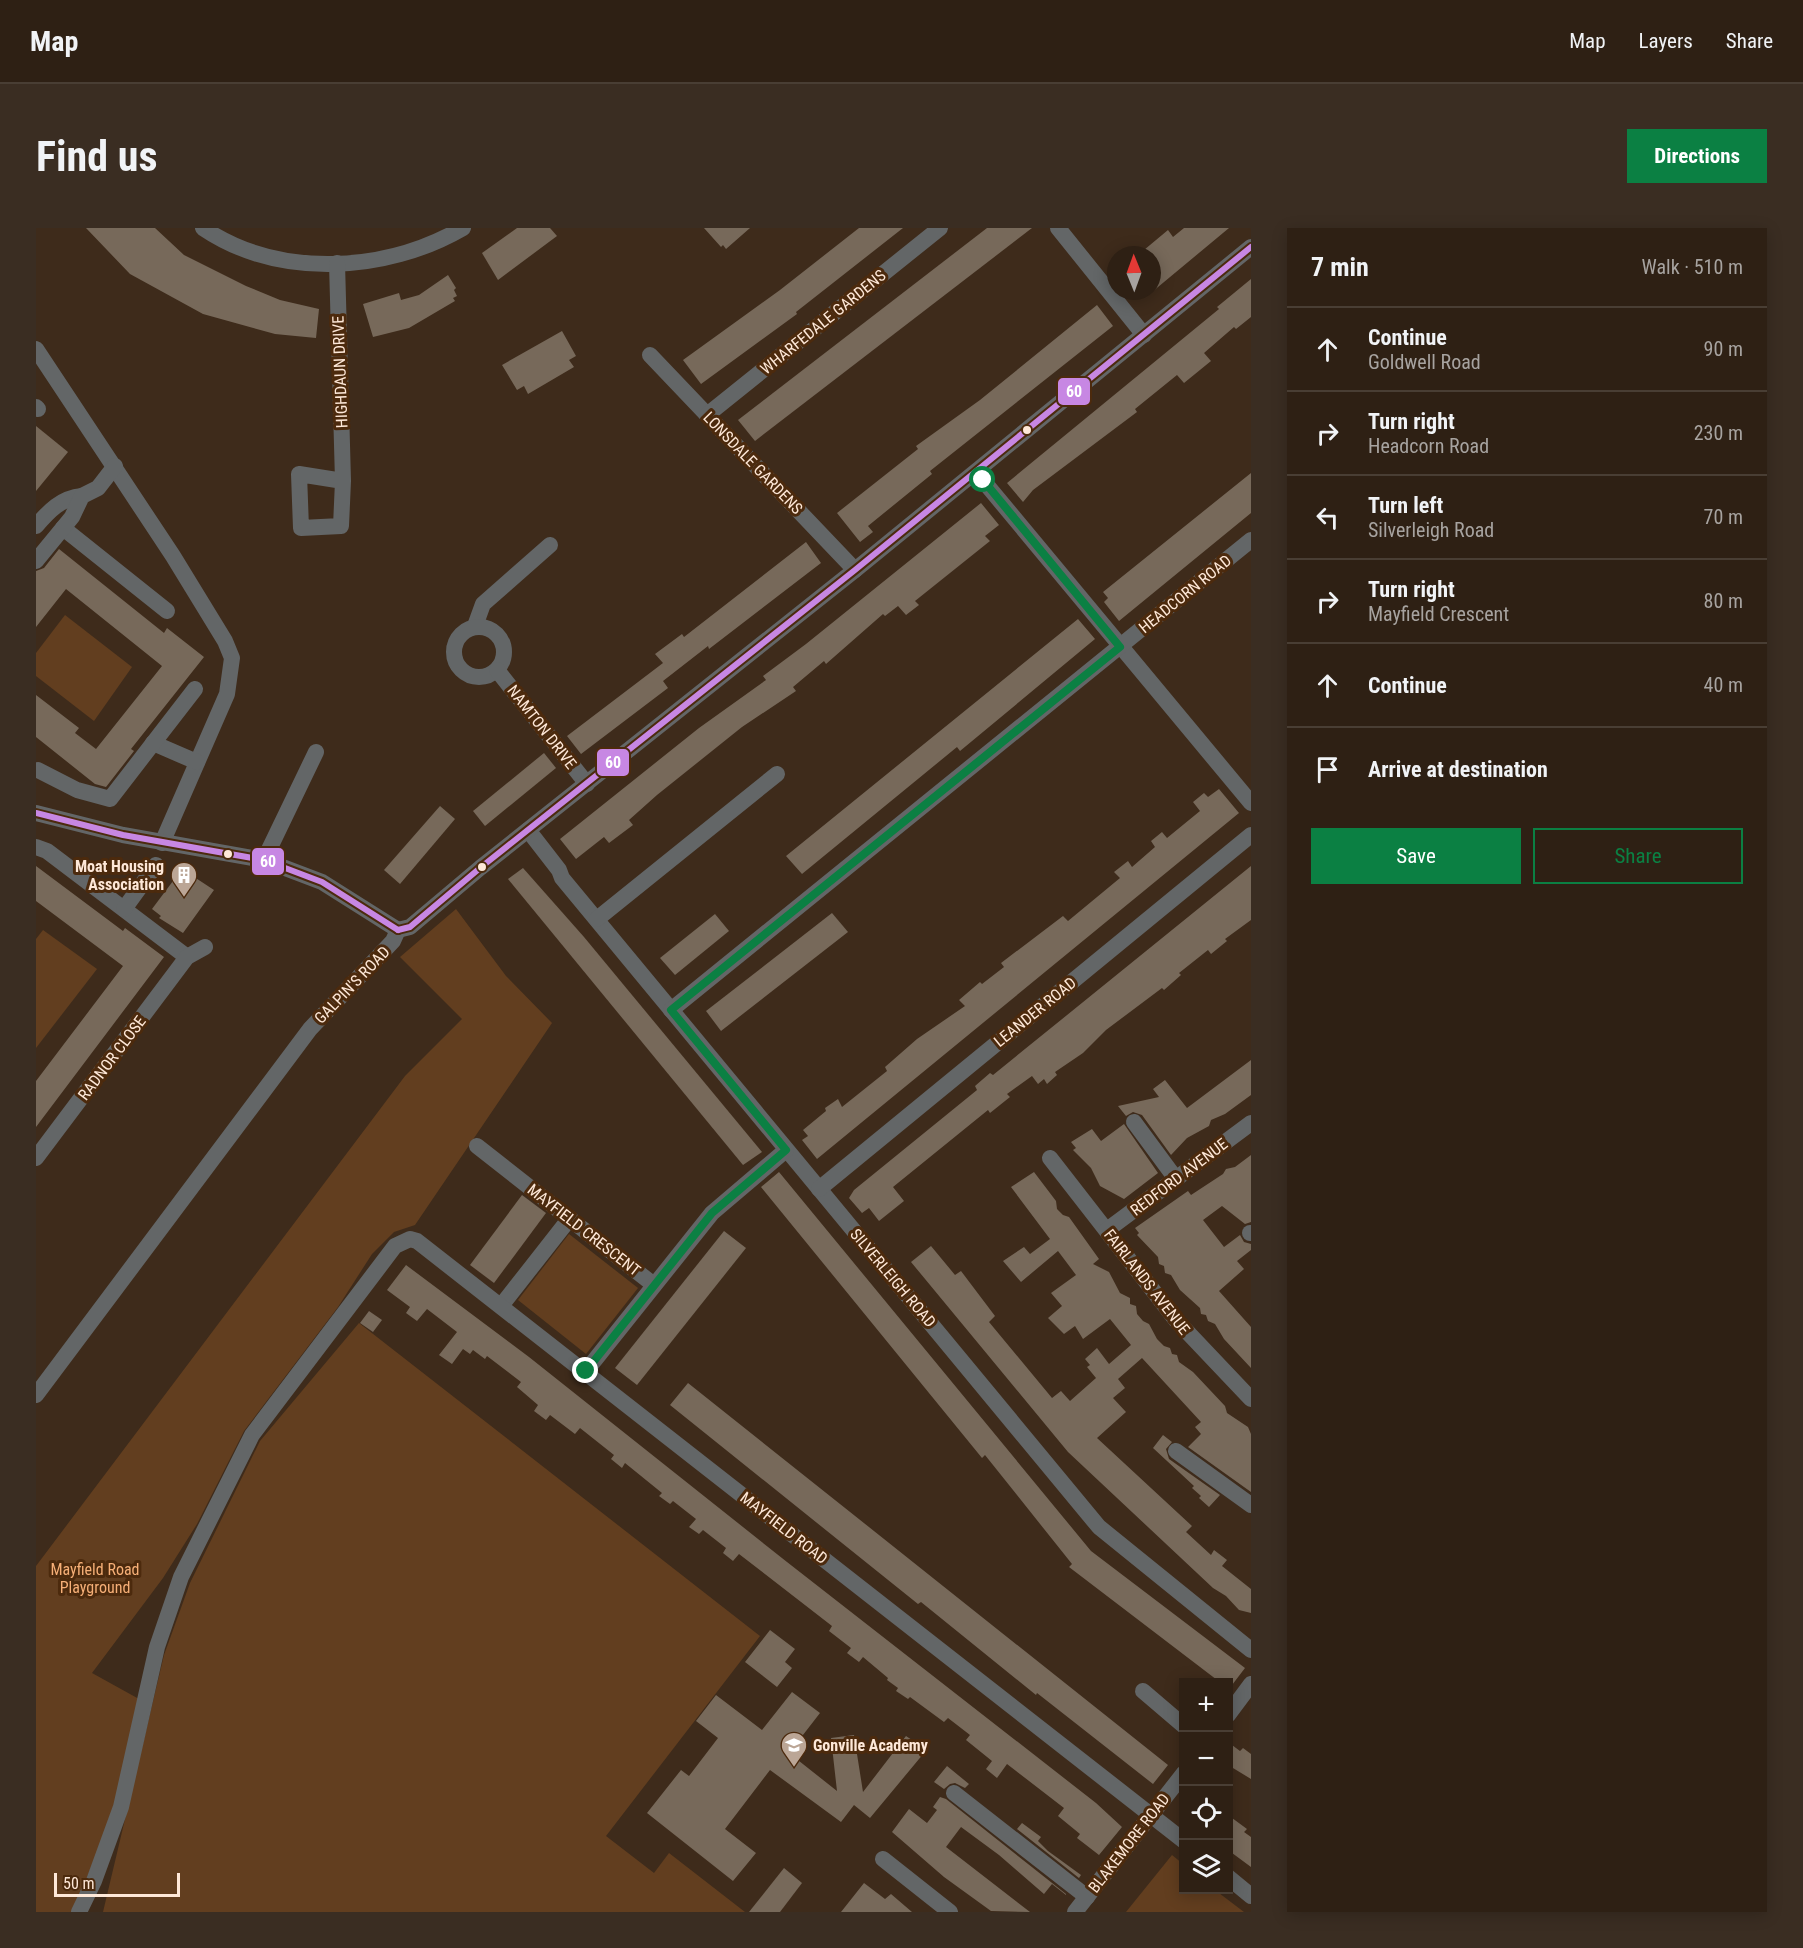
<!DOCTYPE html>
<html lang="en">
<head>
<meta charset="utf-8">
<style>
  :root { --surface:#2e2014; --page:#3a2d22; --text:#f1f3f6; --muted:#a7a3a0; --line:#493e34; --accent:#0b8043 }
  body { margin:0; font-family:"Roboto Condensed",sans-serif; background:var(--page); color:var(--text) }
  .controls { position:absolute; right:18px; bottom:18px; display:grid; overflow:hidden; border-radius:0px; box-shadow:0 3px 15px #0003 }
  .controls button { width:54px; height:54px; display:grid; place-items:center; padding:0; border:0; border-bottom:2px solid var(--line); background:var(--surface); color:var(--text); font:30px sans-serif }
  .compass { position:absolute; left:1071px; top:18px; width:54px; height:54px; border-radius:50%; background:var(--surface); box-shadow:0 3px 15px #0003; rotate:359deg }
  .scale { position:absolute; left:18px; bottom:15px; width:126px; box-sizing:border-box; padding-left:6px; border:3px solid #fee8d8; border-top:0; font-size:16px; line-height:21px; white-space:nowrap; color:#fee8d8; -webkit-text-stroke:4px #4c2a0d; paint-order:stroke }
  .stop { position:absolute; width:18px; height:18px; margin:-14px; border:4px solid #0b8043; border-radius:50%; background:#fff }
  .stop.end { background:#0b8043; border-color:#fff; box-shadow:0 2px 6px #0008 }
  .list { margin:0; padding:0; list-style:none }
  h2 { display:flex; justify-content:space-between; align-items:center; height:78px; margin:0; padding:0 24px; font-size:26px }
  h2 small { font-size:20px; font-weight:400; color:var(--muted) }
  .list li { display:grid; grid-template-columns:39px 1fr auto; gap:18px; align-items:center; box-sizing:border-box; height:84px; padding:0 24px; border-top:2px solid var(--line) }
  .list b { display:block; font-size:22px; white-space:nowrap }
  .list p { margin:0; font-size:20px; white-space:nowrap; color:var(--muted) }
  .list em { font-size:20px; font-style:normal; color:var(--muted) }
  .actions { display:flex; gap:12px; padding:18px 24px }
  .actions a { flex:1; padding:14px 0; border:2px solid var(--accent); border-radius:0px; text-align:center; font-size:21px; color:var(--accent) }
  .actions .main { background:var(--accent); color:#fff }
  .icon { flex:none; width:33px; height:33px; fill:none; stroke:currentColor; stroke-width:2; stroke-linecap:round; stroke-linejoin:round }
  .map { position:relative; flex:none; width:1215px; height:1684px; overflow:hidden; border-radius:0px }
  header { display:flex; align-items:center; gap:36px; box-sizing:border-box; height:84px; padding:0 30px; background:var(--surface); border-bottom:2px solid var(--line) }
  header strong { font-size:28px }
  nav { display:flex; gap:33px; margin-inline-start:auto; font-size:21px }
  .intro { display:flex; align-items:center; justify-content:space-between; box-sizing:border-box; height:144px; padding:0 36px }
  h1 { margin:0; font-size:42px }
  .button { padding:15px 27px; border-radius:0px; background:var(--accent); color:#fff; font-size:21px; font-weight:700 }
  main { display:flex; gap:36px; padding:0 36px }
  aside { flex:1; background:var(--surface); border-radius:0px; box-shadow:0 3px 15px #0003 }
  .map>svg:first-child { display:block }
  .green { fill:#623e1f }
  .building { fill:#77695a }
  .lines { fill:none; stroke-linecap:round; stroke-linejoin:round }
  .minor { stroke:#636667; stroke-width:16 }
  .bus-1-casing { stroke:#4c2a0d; stroke-width:10 }
  .bus-1 { stroke:#c787e3; stroke-width:6 }
  .route { stroke:#0b8043; stroke-width:8 }
  .bus-dot { fill:#fee8d8; stroke:#4c2a0d; stroke-width:2 }
  .labels { text-anchor:middle; dominant-baseline:central; stroke-width:6; stroke-linejoin:round; paint-order:stroke }
  .street-label { font-size:16px; fill:#fee8d8; stroke:#4c2a0d }
  .poi-label { font-size:16px; font-weight:bold; fill:#fee8d8; stroke:#4c2a0d; text-anchor:end }
  .park-label { font-size:16px; fill:#f6af77; stroke:#4c2a0d }
  .line-badge { stroke:#4c2a0d; stroke-width:2 }
  .badge-label { font-size:16px; text-anchor:middle; font-weight:bold; fill:#fff }
</style>
</head>
<body>
<header>
<strong>Map</strong>
<nav><a>Map</a><a>Layers</a><a>Share</a></nav>
</header>
<div class="intro"><h1>Find us</h1><a class="button">Directions</a></div>
<main>
<div class="map">
<svg width="1215" height="1684" viewBox="0 0 1215 1684">
  <rect width="100%" height="100%" fill="#3e2b1b"/>
  <g class="green">
    <polygon points="29,387 96,439 58,493 0,448 0,425"/>
    <polygon points="420,681 470,748 516,795 379,997 358,1004 336,1026 302,1079 208,1203 161,1296 127,1350 56,1445 103,1471 80,1578 37,1684 0,1684 0,1338 369,848 426,791 364,729"/>
    <polygon points="7,702 61,741 0,820 0,711"/>
    <polygon points="533,1006 602,1060 550,1126 482,1072"/>
    <polygon points="323,1095 724,1408 570,1608 618,1645 633,1625 709,1684 67,1684 128,1427 154,1355 224,1213"/>
    <polygon points="1136,1627 1147,1636 1148,1662 1179,1662 1208,1684 1090,1684"/>
  </g>
  <g class="building">
    <polygon points="50,0 119,0 148,27 210,58 244,72 283,81 280,110 239,106 167,86 94,46"/>
    <polygon points="481,0 514,0 521,8 462,52 446,25"/>
    <polygon points="668,0 714,0 690,21 687,17 685,19"/>
    <polygon points="823,0 867,0 760,84 761,86 665,156 647,132 744,62"/>
    <polygon points="951,0 996,0 719,213 702,192"/>
    <polygon points="1148,0 1193,0 1116,64 1116,27 1102,27 1132,2 1137,9"/>
    <polygon points="412,47 420,60 418,62 421,68 417,70 419,73 373,100 337,109 327,76 363,65 365,72 383,67"/>
    <polygon points="1215,51 1215,89 1200,101 1198,99 1168,125 1175,133 1148,155 1141,147 1099,181 1101,184 997,262 987,274 971,255 1183,81 1181,79"/>
    <polygon points="1061,77 1077,98 894,243 896,246 832,298 837,304 824,314 801,285 882,221 880,218 944,172"/>
    <polygon points="526,103 540,128 533,132 538,139 492,166 488,158 481,162 466,137"/>
    <polygon points="0,198 32,224 0,263"/>
    <polygon points="1215,245 1215,285 1083,393 1068,374 1072,370 1067,364"/>
    <polygon points="945,275 963,297 949,308 954,313 879,373 883,377 870,387 862,378 849,388 847,386 790,436 788,433 757,459 760,463 706,499 621,567 593,592 597,597 573,615 568,609 540,631 524,611 663,500 730,452 727,448 770,416"/>
    <polygon points="770,314 785,335 673,421 672,418 627,453 632,460 545,526 531,508 627,435 619,426 646,406 648,409"/>
    <polygon points="23,321 128,405 131,400 168,429 95,521 98,523 70,559 59,556 0,509 0,467 43,500 39,505 60,521 126,438 30,361 0,399 0,343 8,340"/>
    <polygon points="1042,391 1059,411 924,523 921,519 766,646 750,628"/>
    <polygon points="508,525 520,540 449,598 437,583"/>
    <polygon points="1183,561 1203,585 781,931 766,912 772,908 767,902 790,883 789,880 802,871 806,879 851,843 849,839 881,811 929,778 923,772 944,754 946,756 968,739 965,735 1027,688 1032,693 1084,650 1078,644 1092,633 1096,639 1119,619 1115,613 1126,604 1131,610 1164,583 1157,574 1168,565 1172,569"/>
    <polygon points="404,578 419,591 364,656 348,642"/>
    <polygon points="0,638 87,703 89,700 128,729 0,899 0,853 87,738 0,673"/>
    <polygon points="1215,638 1215,692 1189,711 1191,713 1175,726 1172,722 1143,745 1145,747 1128,762 1126,760 1070,802 1047,825 1019,844 1021,847 1011,856 1008,851 1002,856 996,848 971,866 974,869 954,885 952,882 857,959 868,973 843,993 833,980 826,985 813,970 818,962 941,862 939,858 954,845 957,847"/>
    <polygon points="487,640 548,709 726,924 707,937 472,651"/>
    <polygon points="146,641 178,662 147,705 123,690 125,688 116,681"/>
    <polygon points="796,685 812,704 685,803 670,783"/>
    <polygon points="679,686 693,703 639,747 624,730"/>
    <polygon points="1215,832 1215,867 1189,886 1175,892 1173,898 1151,910 1135,927 1106,887 1097,884 1090,888 1082,878 1123,869 1117,861 1129,852 1151,880"/>
    <polygon points="1088,896 1122,945 1088,971 1064,958 1055,940 1037,922 1040,920 1035,914 1056,901 1065,913"/>
    <polygon points="1215,927 1215,994 1209,996 1186,978 1167,992 1188,1019 1204,1007 1208,1014 1215,1016 1215,1022 1201,1033 1208,1041 1183,1063 1215,1099 1215,1140 1188,1111 1179,1096 1172,1093 1170,1087 1165,1086 1164,1080 1144,1062 1135,1047 1129,1045 1128,1038 1123,1036 1122,1029 1101,1007 1103,1005 1099,1000 1152,963 1155,967 1187,946 1190,941 1199,939"/>
    <polygon points="743,944 1055,1323 1209,1440 1193,1461 1192,1455 1185,1455 1033,1339 1036,1336 949,1227 946,1230 725,959"/>
    <polygon points="998,944 1020,973 1021,981 1027,987 1033,989 1063,1031 1057,1036 1073,1044 1084,1065 1094,1070 1094,1076 1100,1078 1101,1086 1107,1093 1113,1096 1121,1111 1128,1118 1134,1120 1136,1126 1141,1127 1143,1134 1157,1144 1189,1178 1191,1185 1212,1199 1215,1206 1215,1264 1152,1219 1165,1206 1159,1199 1165,1194 1106,1130 1082,1151 1089,1160 1077,1170 1090,1184 1061,1210 1156,1298 1150,1304 1175,1327 1178,1322 1191,1332 1186,1338 1215,1361 1215,1385 1203,1382 1190,1368 1177,1360 1032,1224 875,1034 895,1018 919,1047 925,1043 959,1088 953,1094 1016,1170 1025,1163 1034,1173 1060,1150 1051,1139 1054,1137 1049,1131 1061,1120 1073,1136 1095,1117 1074,1091 1047,1111 1039,1098 1028,1106 1012,1090 1026,1078 1015,1065 1040,1047 1022,1023 985,1054 967,1033 988,1019 994,1026 1014,1011 975,959"/>
    <polygon points="486,967 510,985 458,1055 434,1037"/>
    <polygon points="688,1003 710,1020 601,1157 579,1140"/>
    <polygon points="370,1037 493,1129 751,1334 1060,1575 1086,1599 1063,1627 1041,1610 1044,1606 1022,1588 1028,1580 971,1536 961,1550 950,1541 956,1533 930,1512 934,1507 912,1490 908,1494 874,1469 872,1471 860,1463 862,1460 851,1452 852,1450 827,1429 823,1434 811,1425 815,1420 793,1403 796,1398 703,1326 697,1333 687,1325 690,1320 667,1302 663,1306 653,1299 660,1291 637,1273 634,1276 623,1268 626,1265 589,1235 586,1240 575,1231 578,1227 544,1200 539,1206 514,1187 510,1192 498,1183 502,1177 481,1159 485,1154 451,1128 449,1131 437,1122 434,1126 427,1121 416,1136 403,1127 421,1104 391,1081 381,1093 370,1085 374,1079 351,1062"/>
    <polygon points="333,1083 346,1092 337,1104 324,1095"/>
    <polygon points="652,1155 1132,1537 1117,1556 1001,1465 1000,1467 885,1374 882,1376 634,1177"/>
    <polygon points="1127,1207 1136,1214 1130,1221 1133,1231 1184,1267 1173,1279 1163,1270 1165,1268 1156,1260 1158,1258 1117,1220"/>
    <polygon points="734,1402 759,1421 749,1434 756,1440 741,1459 709,1434"/>
    <polygon points="756,1464 784,1485 753,1525 801,1563 795,1510 818,1507 827,1564 870,1508 888,1520 886,1523 888,1525 834,1590 818,1577 805,1594 734,1542 689,1601 720,1625 697,1653 611,1585 645,1542 653,1548 682,1510 660,1493 680,1467 726,1502"/>
    <polygon points="1192,1514 1204,1523 1207,1520 1215,1526 1215,1551 1192,1537"/>
    <polygon points="911,1538 933,1556 929,1560 919,1555 914,1556 908,1561 898,1554"/>
    <polygon points="904,1569 910,1571 1030,1666 1030,1667 1016,1656 1008,1666 963,1627 925,1599 910,1619 994,1684 955,1683 908,1649 856,1604 873,1581 891,1595 901,1582 897,1579"/>
    <polygon points="1192,1587 1211,1601 1208,1604 1215,1609 1215,1639 1192,1622"/>
    <polygon points="986,1595 1005,1609 1002,1613 1012,1623 1045,1647 1043,1650 981,1601"/>
    <polygon points="748,1640 766,1655 744,1684 713,1684"/>
    <polygon points="828,1655 849,1671 855,1666 876,1684 805,1684"/>
  </g>
  <g class="lines">
    <g class="minor">
      <path d="M167 0C243 51 349 45 427 0"/>
      <polyline points="1022,0 1108,107"/>
      <polyline points="301,35 307,253 305,298 265,300 263,246 307,253"/>
      <polyline points="0,121 137,328 189,413 196,430 191,466 126,615"/>
      <polyline points="614,127 819,342"/>
      <polyline points="0,179 2,181"/>
      <polyline points="671,187 904,0"/>
      <polyline points="940,244 1215,575"/>
      <path d="M0 298C13 283 25 270 46 268"/>
      <polyline points="27,300 131,383"/>
      <polyline points="0,333 36,289 46,268 62,260 79,238"/>
      <polyline points="439,398 447,376 514,317"/>
      <circle cx="443" cy="424" r="25"/>
      <polyline points="461,442 551,556"/>
      <polyline points="117,515 161,534"/>
      <polyline points="2,542 41,562 74,571 159,461"/>
      <polyline points="0,585 87,607 228,632 286,654 362,702"/>
      <polyline points="492,602 523,642 526,650 1063,1299 1215,1422"/>
      <polyline points="0,619 11,623 151,729"/>
      <polyline points="228,632 280,524"/>
      <polyline points="88,681 120,637"/>
      <polyline points="561,691 741,546"/>
      <polyline points="362,702 374,699 444,640 819,342 1215,19"/>
      <polyline points="635,782 1215,312"/>
      <polyline points="1098,894 1140,951"/>
      <polyline points="441,918 618,1057"/>
      <polyline points="0,930 151,729 169,719"/>
      <polyline points="1014,930 1140,1092 1215,1171"/>
      <polyline points="783,961 1215,607"/>
      <polyline points="1071,1002 1215,895"/>
      <polyline points="1214,1005 1215,1005"/>
      <polyline points="465,1078 534,990"/>
      <polyline points="550,1143 676,985 750,922"/>
      <polyline points="0,1167 274,801 357,713 362,702"/>
      <polyline points="1140,1223 1215,1277"/>
      <polyline points="1107,1463 1148,1498"/>
      <polyline points="1192,1487 1215,1456"/>
      <polyline points="918,1565 1051,1669"/>
      <polyline points="847,1631 914,1684"/>
      <polyline points="1192,1649 1215,1668"/>
      <polyline points="43,1684 58,1653 85,1579 121,1419 145,1349 216,1207 359,1018 374,1011 381,1013 1148,1613"/>
      <polyline points="1039,1684 1148,1545"/>
    </g>
    <g class="bus-1-casing">
      <g id="bus-1">
        <polyline points="0,585 87,607 228,632 286,654 362,702"/>
        <polyline points="362,702 374,699 444,640 819,342 1215,19"/>
      </g>
    </g>
    <use href="#bus-1" class="bus-1"/>
  </g>
  <g class="lines">
    <polyline class="route" points="550,1143 676,985 750,922 635,782 1084,419 947,252"/>
  </g>
  <defs>
    <g id="building-pin" transform="scale(1.35)"><path d="M0 17L-7.5 6A9.5 9.5 0 1 1 7.5 6Z" fill="#bba696" stroke="#4c2a0d"/><path d="M-4-6H4V6H1V3H-1V6H-4ZM-2.5-4.3h1.7v1.8h-1.7ZM.8-4.3h1.7v1.8H.8ZM-2.5-1h1.7V.8h-1.7ZM.8-1h1.7V.8H.8Z" fill="#fff"/></g>
    <g id="school-pin" transform="scale(1.35)"><path d="M0 17L-7.5 6A9.5 9.5 0 1 1 7.5 6Z" fill="#bba696" stroke="#4c2a0d"/><path d="M0-5L7-2L0 1L-7-2ZM-4 1L0 2.5L4 1V4Q0 6-4 4Z" fill="#fff"/></g>
  </defs>
  <g fill-rule="evenodd">
    <use href="#building-pin" x="148" y="647"/>
    <use href="#school-pin" x="758" y="1517"/>
  </g>
  <g class="bus-dot">
    <circle cx="991" cy="202" r="5"/>
    <circle cx="192" cy="626" r="5"/>
    <circle cx="446" cy="639" r="5"/>
  </g>
  <g class="labels">
    <g class="street-label">
      <text transform="translate(787 94) rotate(-39)">WHARFEDALE GARDENS</text>
      <text transform="translate(304 144) rotate(-92)">HIGHDAUN DRIVE</text>
      <text transform="translate(717 235) rotate(46)">LONSDALE GARDENS</text>
      <text transform="translate(1149 366) rotate(-39)">HEADCORN ROAD</text>
      <text transform="translate(506 499) rotate(52)">NAMTON DRIVE</text>
      <text transform="translate(316 757) rotate(-46)">GALPIN'S ROAD</text>
      <text transform="translate(999 784) rotate(-39)">LEANDER ROAD</text>
      <text transform="translate(76 830) rotate(-53)">RADNOR CLOSE</text>
      <text transform="translate(1143 949) rotate(-37)">REDFORD AVENUE</text>
      <text transform="translate(548 1002) rotate(38)">MAYFIELD CRESCENT</text>
      <text transform="translate(857 1050) rotate(50)">SILVERLEIGH ROAD</text>
      <text transform="translate(1111 1054) rotate(52)">FAIRLANDS AVENUE</text>
      <text transform="translate(748 1300) rotate(38)">MAYFIELD ROAD</text>
      <text transform="translate(1093 1615) rotate(-52)">BLAKEMORE ROAD</text>
    </g>
    <g class="poi-label">
      <text x="128" y="638">Moat Housing<tspan x="128" dy="18">Association</tspan></text>
      <text x="777" y="1517" text-anchor="start">Gonville Academy</text>
    </g>
    <g class="park-label">
      <text x="59" y="1341">Mayfield Road<tspan x="59" dy="18">Playground</tspan></text>
    </g>
  </g>
  <g class="line-badge">
    <rect x="1021" y="149" width="34" height="29" rx="6" fill="#c787e3"/>
    <rect x="560" y="520" width="34" height="29" rx="6" fill="#c787e3"/>
    <rect x="215" y="619" width="34" height="29" rx="6" fill="#c787e3"/>
  </g>
  <g class="badge-label">
    <text x="1038" y="169">60</text>
    <text x="577" y="540">60</text>
    <text x="232" y="639">60</text>
  </g>
</svg>
<div class="controls">
<button>+</button>
<button>−</button>
<button><svg class="icon" aria-label="locate" viewBox="0 0 24 24"><circle cx="12" cy="12" r="6"/><path d="M12 2v4M12 18v4M2 12h4M18 12h4"/></svg></button>
<button><svg class="icon" aria-label="layers" viewBox="0 0 24 24"><path d="M12 4l9 5-9 5-9-5zM3 14l9 5 9-5"/></svg></button>
</div>
<svg class="compass" viewBox="-18 -18 36 36"><path d="M0-13l5 13h-10z" fill="#e53935"/><path d="M0 13l5-13h-10z" fill="#a7a3a0"/></svg>
<div class="scale">50 m</div>
<div class="stop" style="left:947px;top:252px"></div>
<div class="stop end" style="left:550px;top:1143px"></div>
</div>
<aside>
<h2>7 min<small>Walk · 510 m</small></h2>
<ul class="list">
<li><svg class="icon" aria-label="ahead" viewBox="0 0 24 24"><path d="M12 20V5M6 11l6-6 6 6"/></svg><div><b>Continue</b><p>Goldwell Road</p></div><em>90 m</em></li>
<li><svg class="icon" aria-label="right" viewBox="0 0 24 24"><path d="M7 20v-9h11M14 6l5 5-5 5"/></svg><div><b>Turn right</b><p>Headcorn Road</p></div><em>230 m</em></li>
<li><svg class="icon" aria-label="left" viewBox="0 0 24 24"><path d="M17 20v-9H6M10 6l-5 5 5 5"/></svg><div><b>Turn left</b><p>Silverleigh Road</p></div><em>70 m</em></li>
<li><svg class="icon" aria-label="right" viewBox="0 0 24 24"><path d="M7 20v-9h11M14 6l5 5-5 5"/></svg><div><b>Turn right</b><p>Mayfield Crescent</p></div><em>80 m</em></li>
<li><svg class="icon" aria-label="ahead" viewBox="0 0 24 24"><path d="M12 20V5M6 11l6-6 6 6"/></svg><div><b>Continue</b></div><em>40 m</em></li>
<li><svg class="icon" aria-label="arrive" viewBox="0 0 24 24"><path d="M6 21V4h12l-3 4 3 4H6"/></svg><div><b>Arrive at destination</b></div></li>
</ul>
<div class="actions"><a class="main">Save</a><a>Share</a></div>
</aside>
</main>
</body>
</html>
